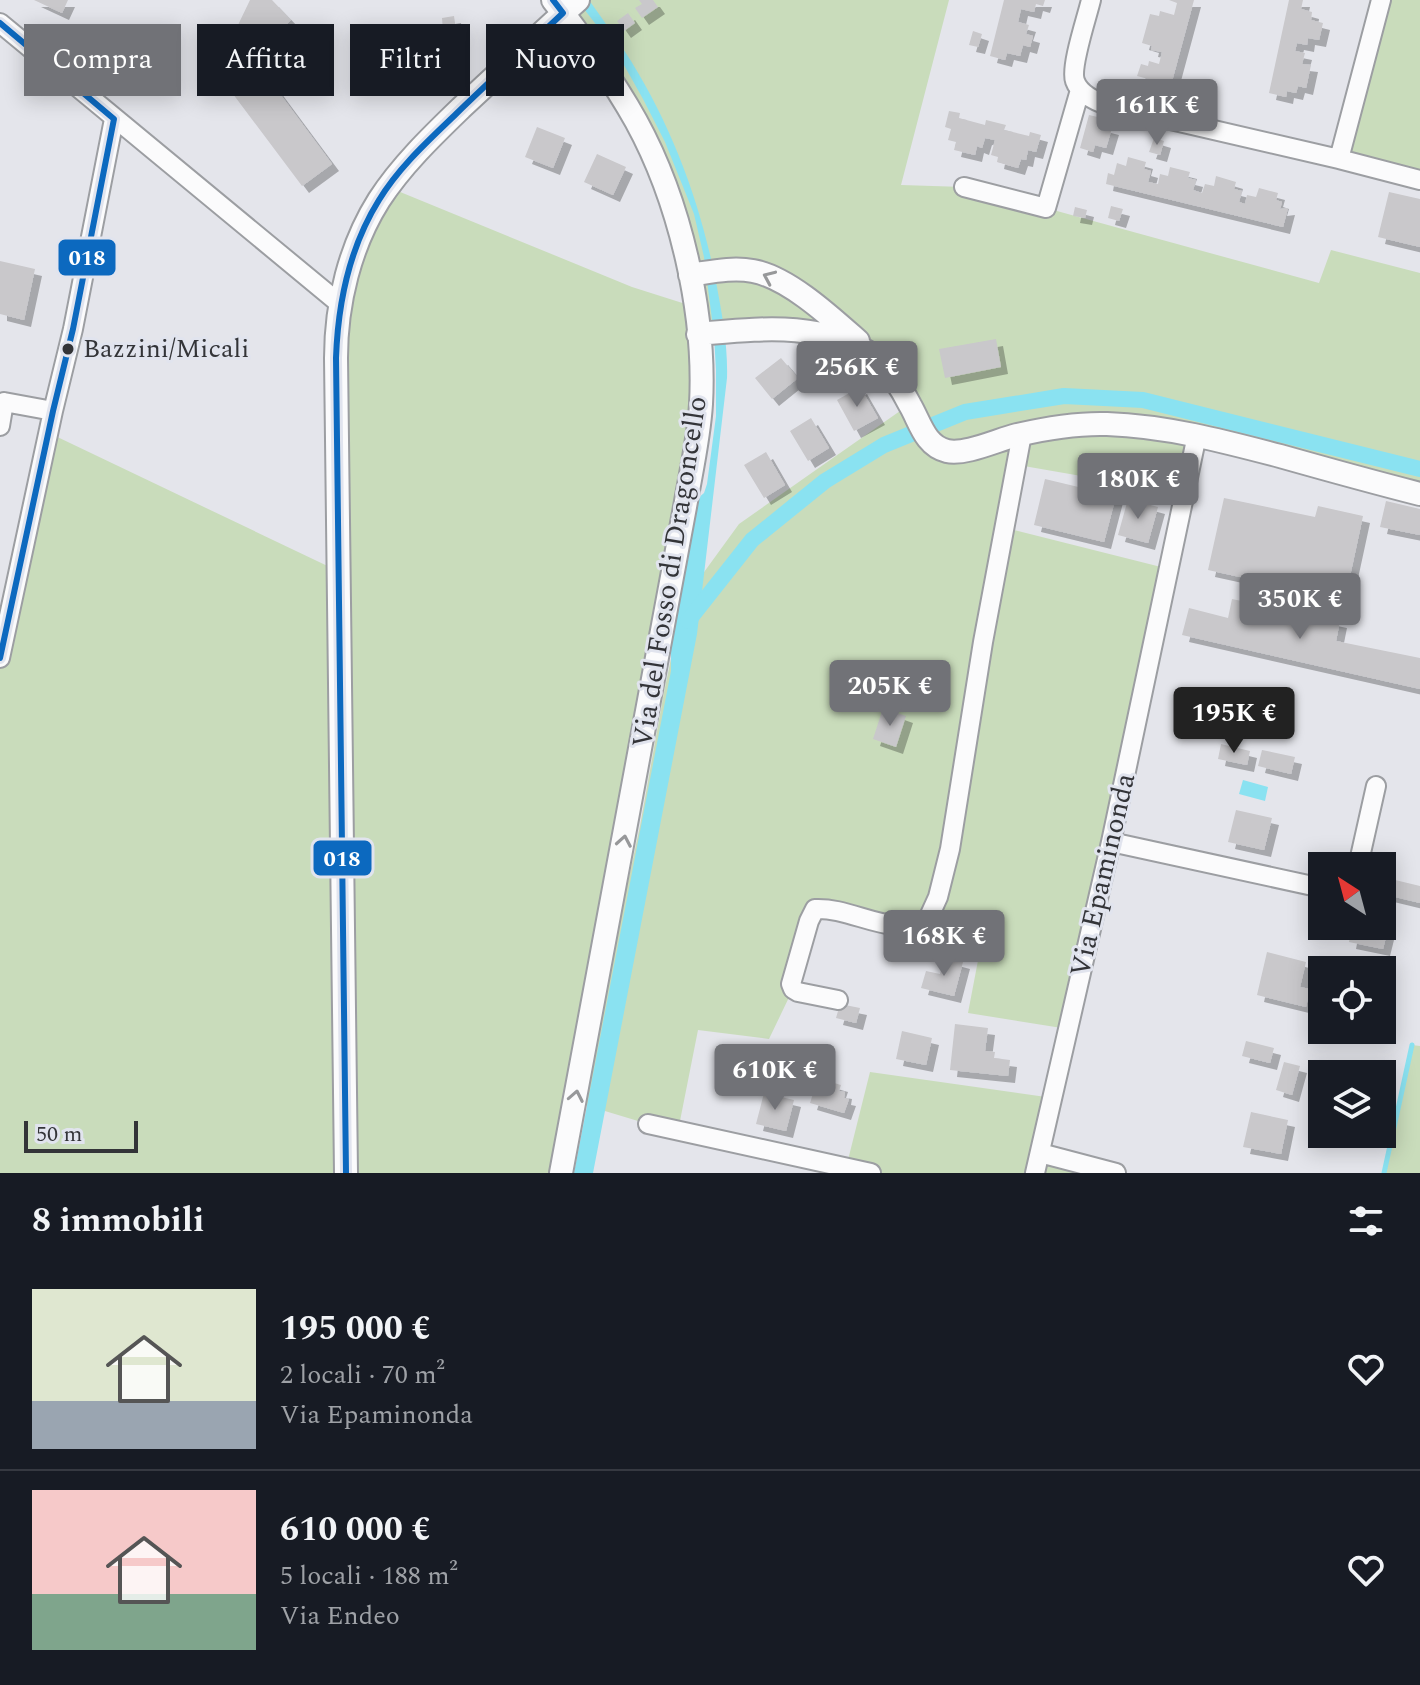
<!DOCTYPE html>
<html lang="it">
<meta charset="utf-8">
<style>
body{margin:0;font-family:Spectral,serif;background:#20242c;color:#f1f3f6;height:100vh;display:flex;flex-direction:column;font-size:30px;white-space:nowrap}
*{box-sizing:border-box;margin:0}
p{font-size:26px;color:#9ea1a6}
.icon{flex:none;width:44px;height:44px;fill:none;stroke:currentColor;stroke-width:2;stroke-linecap:round;stroke-linejoin:round}
.map{position:relative;height:1173px;overflow:hidden}
.panel{display:flex;flex-direction:column;background:#171b24;flex:1}
.panel>*{flex:none}
.hud{position:absolute;left:24px;top:24px;width:800px;height:72px;display:flex;gap:16px}
.needle{width:52px;rotate:324deg}
.fabs{position:absolute;left:1308px;top:852px;display:grid;gap:16px}
.fabs a{display:grid;place-items:center;width:88px;height:88px;border-radius:0px;background:#171b24;box-shadow:0 4px 20px #0003;font-size:40px}
.scale{position:absolute;left:24px;bottom:20px;width:114px;box-sizing:border-box;padding-left:8px;border:4px solid #333438;border-top:0;font-size:22px;line-height:28px;white-space:nowrap;color:#333438;-webkit-text-stroke:6px #e1e4ee;paint-order:stroke}
.price{position:absolute;translate:-50% -68px;padding:0 18px;border-radius:8px;background:#717277;color:#fff;font-size:26px;line-height:52px;filter:drop-shadow(0 2px 4px #0008)}
.price::after{content:'';position:absolute;left:50%;top:48px;width:24px;height:18px;margin-left:-12px;background:inherit;clip-path:polygon(0 0,100% 0,50% 100%)}
.price.on{background:#222;color:#fff}
ul{padding:0;list-style:none}
li{display:flex;align-items:center;gap:24px;height:200px;padding:0 32px}
li+li{border-top:2px solid #363941}
li span{display:grid;place-items:center;flex:none;width:224px;height:160px;border-radius:0px;color:#555}
li>.icon{margin-inline-start:auto}
span .icon{width:96px;height:96px;fill:#fffc;stroke-width:1}
li b{font-size:34px}
h2{display:flex;justify-content:space-between;align-items:center;height:96px;padding:0 32px;font-size:34px}
.tag{padding:0 28px;border-radius:0px;background:#171b24;box-shadow:0 4px 20px #0003;font-size:28px;line-height:72px}
.tag.on{background:#717277;color:#fff}
.map>svg:first-child{display:block}
.green{fill:#c9dcbb}
.water{fill:#8ae2f1}
.lines{fill:none;stroke-linecap:round;stroke-linejoin:round}
.stream{stroke:#8ae2f1;stroke-width:5}
.canal{stroke:#8ae2f1;stroke-width:16}
.building{fill:#c9c8cb;filter:url(#shadow)}
.minor-casing{stroke:#9c9ea2;stroke-width:22}
.tertiary-casing{stroke:#9c9ea2;stroke-width:26}
.minor{stroke:#fbfbfc;stroke-width:18}
.tertiary{stroke:#fbfbfc;stroke-width:22}
.bus-1-casing{stroke:#e1e4ee;stroke-width:12}
.bus-1{stroke:#0c69bf;stroke-width:6}
.oneway{stroke:#97989a}
.bus-dot{fill:#333438;stroke:#e1e4ee;stroke-width:3}
.labels{text-anchor:middle;dominant-baseline:central;stroke-width:6;stroke-linejoin:round;paint-order:stroke}
.bus-label{font-size:26px;fill:#333438;stroke:#e1e4ee;text-anchor:start}
.street-label{font-size:28px;fill:#333438;stroke:#e1e4ee}
.line-badge{stroke:#e1e4ee;stroke-width:3}
.badge-label{font-size:22px;text-anchor:middle;font-weight:bold;fill:#fff}
</style>
<div class="map">
<svg width="1420" height="1173" viewBox="0 0 1420 1173">
<defs>
<filter id="shadow"><feDropShadow dx="7" dy="7" stdDeviation="0" flood-color="#0004"/></filter>
</defs>
<rect width="100%" height="100%" fill="#e4e5eb"/>
<!-- green -->
<path class="green" d="M578,0H949L901,185L964,187L1046,208L1319,283L1331,250L1420,273V491L1197,435L1185,494L1018,465L1006,528L1169,569L1068,1029L968,1013L980,950L899,926L812,913L793,989L769,1039L698,1030L678,1131L648,1124L585,1105L622,910L640,826L664,692L683,601L739,524L910,404L853,346L705,334L668,194L563,13Z
M1381,0H1420V180L1339,159Z
M388,187L632,287L695,307L701,375L561,1173H0V658L49,433L338,571L337,326Z
M1412,1045L1420,1046V1173H1384Z
M870,1072L1053,1098L1040,1153L1116,1173H871L846,1168Z"/>
<!-- water -->
<path class="water" d="M577,0H589C603,20 618,40 631,61C673,129 700,202 716,282C722,314 728,345 727,378L697,634L593,1173H574L671,671V634L697,499L704,493L707,484L716,416V370L714,335L704,257L694,214L665,142L643,99L615,49Z
M1243,780L1268,787L1265,801L1239,794Z"/>
<g class="lines">
<!-- stream -->
<path class="stream" d="M1384,1173L1412,1045"/>
<!-- canal -->
<path class="canal" d="M688,621L752,540L825,481L884,445L965,412L1064,396L1143,400L1420,469"/>
</g>
<!-- building -->
<path class="building" d="M34,0H68L62,13Z
M250,0H272L291,20L262,49L238,25Z
M639,0H653L658,7L642,18L635,8L642,4Z
M1004,0H1045L1043,6L1036,4L1034,12L1021,9L1018,22L1029,25L1026,34L1033,36L1030,47L1023,45L1020,56L1007,53L1005,60L990,56Z
M1169,0H1194L1171,85L1137,76L1141,64L1148,66L1149,61L1159,64L1162,52L1151,50L1152,46L1142,43L1150,14L1159,16L1160,11L1174,15L1177,3Z
M1289,0H1303L1301,9L1312,12L1311,20L1323,23L1319,40L1308,38L1307,45L1297,43L1295,51L1305,53L1302,64L1311,65L1306,88L1298,86L1296,93L1287,91L1286,97L1269,93Z
M628,13L635,23L624,31L617,21Z
M454,16L456,30L443,31L442,18Z
M973,31L982,34L978,47L969,45Z
M263,71L332,164L302,186L233,94Z
M949,111L960,113L959,118L985,125L986,120L1006,125L1004,130L1029,136L1030,132L1041,135L1036,152L1028,150L1026,160L1021,159L1018,168L997,162L998,157L991,155L995,140L985,138L982,148L977,146L975,155L954,150L956,142L948,140L951,129L945,127Z
M1089,115L1102,118L1100,125L1112,128L1106,148L1095,145L1093,152L1080,148Z
M537,127L565,138L553,168L525,157Z
M1154,138L1164,141L1160,155L1149,152Z
M597,154L626,167L613,195L584,182Z
M1128,157L1146,162L1144,169L1151,171L1148,182L1158,184L1160,174L1168,176L1170,167L1190,172L1188,178L1196,180L1193,190L1202,193L1205,184L1214,186L1216,176L1236,182L1234,189L1242,191L1239,202L1245,204L1247,195L1256,197L1259,188L1278,193L1276,200L1282,202L1280,209L1288,208L1283,227L1106,184L1108,173L1114,175L1117,163L1126,166Z
M1389,192L1420,199V247L1378,237Z
M1111,206L1123,209L1119,221L1108,218Z
M1075,207L1087,210L1085,218L1073,216Z
M0,261L35,269L24,320L0,314Z
M996,339L1001,367L945,378L939,349Z
M781,358L798,378L772,399L755,378Z
M860,387L878,418L854,431L837,400Z
M811,418L829,448L808,461L790,431Z
M766,452L785,485L764,498L744,465Z
M1045,479L1116,496L1104,542L1034,525Z
M1224,498L1315,517L1318,506L1363,516L1344,604L1308,596L1309,592L1208,570Z
M1128,499L1158,507L1148,543L1118,535Z
M1386,501L1420,509V535L1380,527Z
M1232,599L1340,621L1336,641L1420,658V689L1182,635L1189,608L1228,618Z
M883,708L906,716L896,747L873,739Z
M1221,744L1250,751L1247,765L1218,759Z
M1262,750L1295,757L1291,774L1258,766Z
M1236,810L1272,818L1264,850L1228,842Z
M1391,879L1420,886V903L1387,895Z
M1352,926L1387,933L1383,949L1349,942Z
M1267,952L1306,962L1300,987L1310,989L1306,1007L1257,995Z
M944,957L963,962L954,996L921,988L926,971L940,974Z
M840,1004L860,1008L856,1023L836,1018Z
M955,1024L988,1028L985,1051L995,1052L994,1058L1010,1060L1008,1076L950,1070Z
M902,1031L932,1038L926,1065L896,1059Z
M1246,1041L1274,1048L1270,1063L1242,1056Z
M726,1049L746,1054L740,1079L720,1074Z
M1284,1062L1300,1066L1292,1095L1276,1090Z
M819,1075L828,1078L827,1081L841,1085L839,1091L845,1092L844,1098L849,1099L844,1113L810,1103Z
M764,1093L794,1100L786,1131L756,1124Z
M1251,1112L1288,1120L1281,1154L1243,1147Z"/>
<g class="lines">
<!-- minor casing -->
<g class="minor-casing">
<path id="minor" d="M1091,0C1087,17 1070,67 1075,81C1080,95 1097,102 1110,106L1339,159L1420,180
M0,23L340,304
M1339,159L1381,0
M964,187L1046,208L1080,90
M0,426L4,402L53,411
M0,658L53,411L73,329L114,119
M1111,842L1322,888
M1358,866L1376,786
M838,1000L798,992L793,989L791,984L809,921L815,909C853,907 892,939 928,919L938,897L950,849L983,642L1022,434
M648,1124L871,1173
M1040,1153L1116,1173
M1035,1173L1111,842L1197,435"/>
</g>
<!-- tertiary casing -->
<g class="tertiary-casing">
<path id="tertiary" d="M553,0C583,39 612,78 636,121C680,201 706,313 701,404C699,438 691,472 685,507L561,1173
M690,275C711,272 732,267 753,271C788,277 832,318 858,341
M698,334C758,329 822,320 875,357C888,366 903,391 910,405C920,422 925,446 947,451C966,455 997,440 1017,435C1047,428 1076,423 1107,424C1166,426 1223,441 1280,456C1326,469 1373,482 1420,494
M346,1173L336,358C336,303 350,246 379,200C401,166 432,136 461,108C500,72 539,35 578,0"/>
</g>
<!-- minor -->
<use href="#minor" class="minor"/>
<!-- tertiary -->
<use href="#tertiary" class="tertiary"/>
<!-- bus-1 casing -->
<g class="bus-1-casing">
<path id="bus-1" d="M0,23L114,119L73,329L53,411L0,658
M346,1173L336,358C338,302 349,248 379,200C399,167 428,141 456,114C491,80 527,47 563,13L553,0"/>
</g>
<!-- bus-1 -->
<use href="#bus-1" class="bus-1"/>
</g>
<!-- one-way arrows -->
<defs><path id="oneway-chevron" d="M-2-3.5L2.5 0L-2 3.5" fill="none" stroke-width="1.6" stroke-linecap="round" stroke-linejoin="round" transform="scale(2)"/></defs>
<g class="oneway">
<use href="#oneway-chevron" transform="translate(769 277) rotate(-156)"/>
<use href="#oneway-chevron" transform="translate(624 841) rotate(-80)"/>
<use href="#oneway-chevron" transform="translate(576 1096) rotate(-79)"/>
</g>
<!-- markers -->
<circle class="bus-dot" cx="68" cy="349" r="7"/>
<g class="labels">
<!-- bus labels -->
<g class="bus-label">
<text x="83" y="349">Bazzini/Micali</text>
</g>
<!-- street labels -->
<g class="street-label">
<text transform="translate(670 572) rotate(-81)">Via del Fosso di Dragoncello</text>
<text transform="translate(1103 875) rotate(-77)">Via Epaminonda</text>
</g>
</g>
<g class="line-badge">
<rect x="57" y="238" width="60" height="39" rx="8" fill="#0c69bf"/>
<rect x="312" y="839" width="61" height="38" rx="8" fill="#0c69bf"/>
</g>
<g class="badge-label">
<text x="87" y="265">018</text>
<text x="342" y="866">018</text>
</g>
</svg>
<div class="fabs">
<a><svg class="needle" viewBox="-14 -14 28 28"><path d="M0-13l5 13h-10z" fill="#e53935"/><path d="M0 13l5-13h-10z" fill="#9ea1a6"/></svg></a>
<a><svg class="icon" aria-label="locate" viewBox="0 0 24 24"><circle cx="12" cy="12" r="6"/><path d="M12 2v4M12 18v4M2 12h4M18 12h4"/></svg></a>
<a><svg class="icon" aria-label="layers" viewBox="0 0 24 24"><path d="M12 4l9 5-9 5-9-5zM3 14l9 5 9-5"/></svg></a>
</div>
<div class="scale">50 m</div>
<b class="price" style="left:1157px;top:147px">161K €</b>
<b class="price" style="left:857px;top:409px">256K €</b>
<b class="price" style="left:1138px;top:521px">180K €</b>
<b class="price" style="left:1300px;top:641px">350K €</b>
<b class="price" style="left:890px;top:728px">205K €</b>
<b class="price on" style="left:1234px;top:755px">195K €</b>
<b class="price" style="left:944px;top:978px">168K €</b>
<b class="price" style="left:775px;top:1112px">610K €</b>
<div class="hud">
<a class="tag on">Compra</a>
<a class="tag">Affitta</a>
<a class="tag">Filtri</a>
<a class="tag">Nuovo</a>
</div>
</div>
<section class="panel">
<h2>8 immobili<svg class="icon" aria-label="filters" viewBox="0 0 24 24"><path d="M4 7h16M4 17h16"/><circle cx="9" cy="7" r="2"/><circle cx="15" cy="17" r="2"/></svg></h2>
<ul>
<li><span style="background:linear-gradient(#dfe7d0 70%,#9aa5b1 0)"><svg class="icon" aria-label="home" viewBox="0 0 24 24"><path d="M3 11l9-7 9 7M6 9v11h12V9"/></svg></span><div><b>195 000 €</b><p>2 locali · 70 m²</p><p>Via Epaminonda</p></div><svg class="icon" aria-label="heart" viewBox="0 0 24 24"><path d="M12 20l-8-8c-3-5 5-10 8-4 3-6 11-1 8 4z"/></svg></li>
<li><span style="background:linear-gradient(#f6c9c9 65%,#7fa58c 0)"><svg class="icon" aria-label="home" viewBox="0 0 24 24"><path d="M3 11l9-7 9 7M6 9v11h12V9"/></svg></span><div><b>610 000 €</b><p>5 locali · 188 m²</p><p>Via Endeo</p></div><svg class="icon" aria-label="heart" viewBox="0 0 24 24"><path d="M12 20l-8-8c-3-5 5-10 8-4 3-6 11-1 8 4z"/></svg></li>
</ul>
</section>
